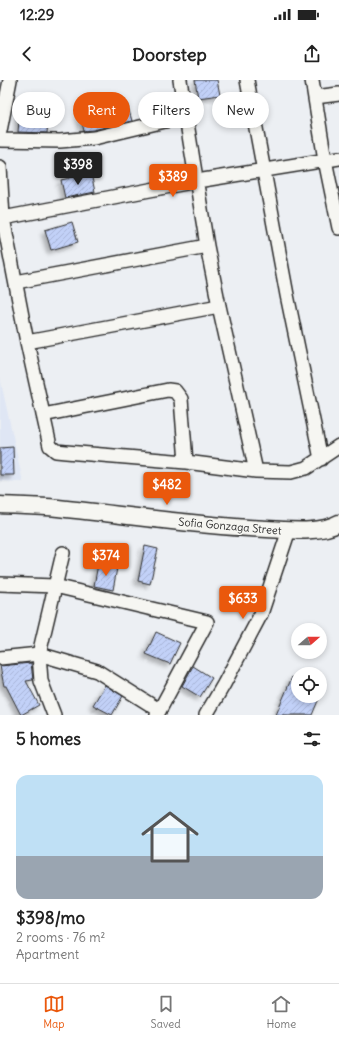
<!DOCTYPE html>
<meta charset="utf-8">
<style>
body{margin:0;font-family:Delius,sans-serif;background:#f2f2f2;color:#222;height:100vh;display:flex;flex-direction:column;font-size:15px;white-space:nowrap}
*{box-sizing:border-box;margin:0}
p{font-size:13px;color:#767676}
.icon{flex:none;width:22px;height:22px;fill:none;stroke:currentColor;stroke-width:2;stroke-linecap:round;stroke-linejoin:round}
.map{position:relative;height:635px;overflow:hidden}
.drawer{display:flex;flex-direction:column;background:#fff;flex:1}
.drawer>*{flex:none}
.top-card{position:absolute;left:12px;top:12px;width:315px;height:36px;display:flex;gap:8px}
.needle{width:26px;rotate:70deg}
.tools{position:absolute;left:291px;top:543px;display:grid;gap:8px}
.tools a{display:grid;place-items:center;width:36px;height:36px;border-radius:50%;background:#fff;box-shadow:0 2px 6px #0003;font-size:20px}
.price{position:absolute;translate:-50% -34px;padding:0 9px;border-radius:4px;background:#ea580c;color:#fff;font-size:13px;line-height:26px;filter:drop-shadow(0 1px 2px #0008)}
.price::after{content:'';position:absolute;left:50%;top:24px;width:12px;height:9px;margin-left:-6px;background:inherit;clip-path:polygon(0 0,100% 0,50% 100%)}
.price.on{background:#222;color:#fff}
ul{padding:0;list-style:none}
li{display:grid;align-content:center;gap:8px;height:212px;padding:0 16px}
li+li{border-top:1px solid #e0e0e0}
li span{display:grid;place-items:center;height:124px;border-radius:12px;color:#555}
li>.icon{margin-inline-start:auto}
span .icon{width:72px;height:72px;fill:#fffc;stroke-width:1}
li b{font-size:17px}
h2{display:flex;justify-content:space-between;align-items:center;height:48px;padding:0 16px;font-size:17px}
.pill{padding:0 14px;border-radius:18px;background:#fff;box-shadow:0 2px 6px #0003;font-size:14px;line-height:36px}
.pill.on{background:#ea580c;color:#fff}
.status{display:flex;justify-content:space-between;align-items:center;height:28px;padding:0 20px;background:#fff;direction:ltr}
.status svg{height:11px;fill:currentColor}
header{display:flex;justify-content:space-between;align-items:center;height:52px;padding:0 16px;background:#fff;font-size:18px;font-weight:800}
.tab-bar{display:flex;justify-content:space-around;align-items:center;height:56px;border-top:1px solid #e0e0e0;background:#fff;font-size:11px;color:#767676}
.tab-bar a{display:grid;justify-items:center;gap:2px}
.tab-bar .on{color:#ea580c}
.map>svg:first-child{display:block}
.built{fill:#dfe6f4}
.building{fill:url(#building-hatch);stroke:#2b2b2b;filter:url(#shadow)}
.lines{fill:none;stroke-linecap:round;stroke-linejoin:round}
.minor-casing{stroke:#2b2b2b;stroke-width:16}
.tertiary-casing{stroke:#2b2b2b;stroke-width:19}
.minor{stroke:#f6f6f2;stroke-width:13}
.tertiary{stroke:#f6f6f2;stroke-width:16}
.labels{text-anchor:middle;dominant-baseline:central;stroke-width:3;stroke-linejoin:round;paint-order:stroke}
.street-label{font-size:11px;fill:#2b2b2b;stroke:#f6f6f2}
</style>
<div class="status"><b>12:29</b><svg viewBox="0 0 49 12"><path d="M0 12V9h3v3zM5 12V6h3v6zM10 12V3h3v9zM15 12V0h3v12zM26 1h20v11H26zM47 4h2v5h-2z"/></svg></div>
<header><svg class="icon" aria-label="back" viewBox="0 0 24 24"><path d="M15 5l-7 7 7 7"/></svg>Doorstep<svg class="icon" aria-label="share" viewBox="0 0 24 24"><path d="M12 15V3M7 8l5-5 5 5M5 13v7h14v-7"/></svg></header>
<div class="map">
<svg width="339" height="635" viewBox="0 0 339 635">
<defs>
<pattern id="building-hatch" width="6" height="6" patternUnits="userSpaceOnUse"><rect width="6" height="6" fill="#c2d1f8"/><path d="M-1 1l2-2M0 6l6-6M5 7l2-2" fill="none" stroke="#a7b4d5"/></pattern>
<filter id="shadow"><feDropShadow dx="-3.5" dy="3.5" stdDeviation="2" flood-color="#0004"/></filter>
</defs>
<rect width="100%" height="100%" fill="#eceff3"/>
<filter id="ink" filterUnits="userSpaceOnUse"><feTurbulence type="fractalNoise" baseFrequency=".025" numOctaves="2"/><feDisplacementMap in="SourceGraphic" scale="8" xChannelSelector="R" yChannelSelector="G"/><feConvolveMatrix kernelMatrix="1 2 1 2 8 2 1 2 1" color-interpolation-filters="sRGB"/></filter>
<g filter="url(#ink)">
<!-- built -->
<path class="built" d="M0,298L23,402L0,401Z"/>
<!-- building -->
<path class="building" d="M195,0H217L220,15L198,18Z
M127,23L132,41L93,50L84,51L80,34L103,29L104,30Z
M20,29L49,31L47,53L18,52Z
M91,93L95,112L65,118L61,100Z
M72,142L78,162L51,170L45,150Z
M13,367L14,395H0V368Z
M145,466L158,469L150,504L138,501Z
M98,484L117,488L113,510L94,506Z
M156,552L180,563L170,584L146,574Z
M31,583L33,600L26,601L39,625L21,635L6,606H4L0,586Z
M193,586L212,598L200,617L182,606Z
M292,597L298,600V616H320L312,635H276Z
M105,605L123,616L112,635L93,625Z"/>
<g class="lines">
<!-- minor casing -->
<g class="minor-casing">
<path id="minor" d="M180,0L207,166L219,226L256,391
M247,0L287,215L321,379
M312,0L325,80L339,148
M315,17L339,14
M0,51L10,0
M0,60L60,61L94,58L186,36
M0,87L3,138L27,262L50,366L56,371L66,372L186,382L256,391L291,392L306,388L339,366
M3,138L197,101L339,78
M16,202L207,166
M27,262L219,226
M43,335L168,310L175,311L181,319L186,382
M0,504L55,506L207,542L157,635
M0,578L39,574L97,591L159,630
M54,635L41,601L39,574L63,473
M206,635L224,604L261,534L289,450"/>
</g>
<!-- tertiary casing -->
<g class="tertiary-casing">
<path id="tertiary" d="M0,425C19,426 39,426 58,428C128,435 197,446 267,449C288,450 320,454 339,443"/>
</g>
<!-- minor -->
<use href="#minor" class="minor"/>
<!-- tertiary -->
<use href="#tertiary" class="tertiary"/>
</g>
</g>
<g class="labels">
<!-- street labels -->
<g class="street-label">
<text transform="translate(230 446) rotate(5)">Sofia Gonzaga Street</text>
</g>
</g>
</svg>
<div class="tools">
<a><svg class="needle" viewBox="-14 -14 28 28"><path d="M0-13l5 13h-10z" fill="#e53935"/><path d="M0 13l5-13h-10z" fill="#767676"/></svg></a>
<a><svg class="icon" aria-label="locate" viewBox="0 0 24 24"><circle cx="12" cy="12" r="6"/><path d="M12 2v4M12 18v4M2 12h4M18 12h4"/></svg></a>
</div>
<b class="price on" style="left:78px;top:106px">$398</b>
<b class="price" style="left:173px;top:118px">$389</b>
<b class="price" style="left:167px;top:426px">$482</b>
<b class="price" style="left:106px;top:497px">$374</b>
<b class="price" style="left:243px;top:540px">$633</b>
<div class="top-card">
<a class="pill">Buy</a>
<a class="pill on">Rent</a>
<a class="pill">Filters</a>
<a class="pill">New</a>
</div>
</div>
<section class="drawer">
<h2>5 homes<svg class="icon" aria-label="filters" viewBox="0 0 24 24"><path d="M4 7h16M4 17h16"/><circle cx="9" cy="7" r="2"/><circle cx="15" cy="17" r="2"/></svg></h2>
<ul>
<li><span style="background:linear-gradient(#bfe0f5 65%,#9aa5b1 0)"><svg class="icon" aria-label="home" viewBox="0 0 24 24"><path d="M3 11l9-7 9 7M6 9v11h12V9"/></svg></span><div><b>$398/mo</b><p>2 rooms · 76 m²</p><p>Apartment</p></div></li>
</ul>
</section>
<nav class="tab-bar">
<a class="on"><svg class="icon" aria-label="map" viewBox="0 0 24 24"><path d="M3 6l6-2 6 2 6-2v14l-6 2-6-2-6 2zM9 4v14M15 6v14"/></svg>Map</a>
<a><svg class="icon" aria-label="saved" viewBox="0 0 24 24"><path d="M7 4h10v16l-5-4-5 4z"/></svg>Saved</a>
<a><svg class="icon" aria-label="home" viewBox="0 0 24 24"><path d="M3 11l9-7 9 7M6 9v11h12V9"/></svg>Home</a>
</nav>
